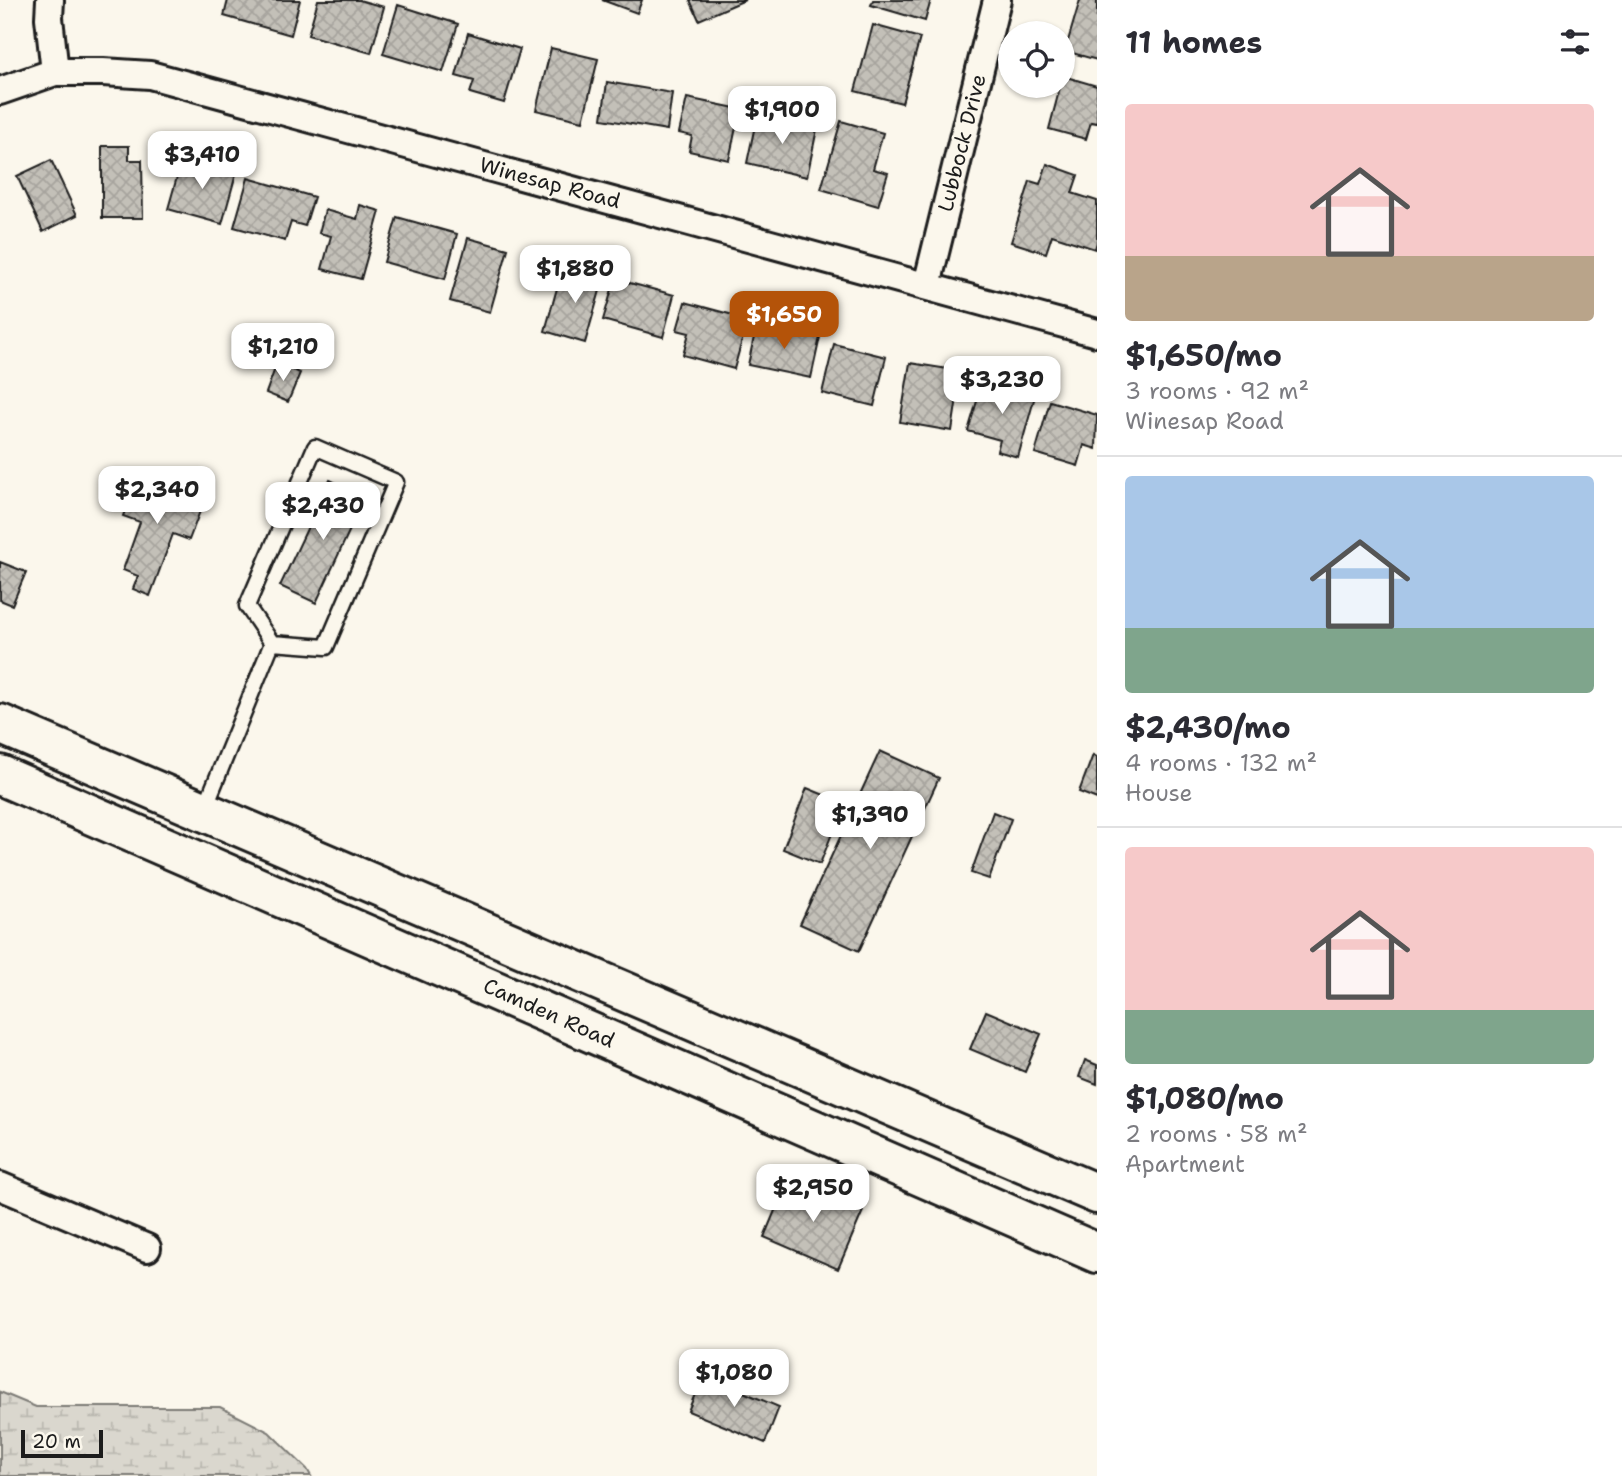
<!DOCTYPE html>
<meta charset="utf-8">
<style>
body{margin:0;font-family:"Shantell Sans",sans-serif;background:#f2f2f3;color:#2b2b33;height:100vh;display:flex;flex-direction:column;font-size:26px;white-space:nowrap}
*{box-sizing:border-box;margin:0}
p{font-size:23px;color:#7c7c81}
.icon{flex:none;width:38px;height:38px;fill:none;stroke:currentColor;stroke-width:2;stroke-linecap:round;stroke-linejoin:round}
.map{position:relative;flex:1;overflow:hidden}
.sheet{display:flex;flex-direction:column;background:#fff;width:525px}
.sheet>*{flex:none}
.controls{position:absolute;left:998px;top:21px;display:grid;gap:14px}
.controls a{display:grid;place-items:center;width:77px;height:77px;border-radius:50%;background:#fff;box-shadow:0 2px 5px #0004;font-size:35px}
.scale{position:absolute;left:21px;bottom:18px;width:82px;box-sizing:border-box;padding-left:7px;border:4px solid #1c1c1c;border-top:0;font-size:19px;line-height:24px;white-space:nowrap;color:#1c1c1c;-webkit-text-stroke:5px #fbf7ec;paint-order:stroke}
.price{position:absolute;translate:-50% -60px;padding:0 16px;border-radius:14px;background:#fff;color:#222;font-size:23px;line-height:46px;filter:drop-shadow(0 2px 4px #0008)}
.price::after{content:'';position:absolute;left:50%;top:42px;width:21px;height:16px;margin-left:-10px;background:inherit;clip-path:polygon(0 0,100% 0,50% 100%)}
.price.on{background:#b45309;color:#fff}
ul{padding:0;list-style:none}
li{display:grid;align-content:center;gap:14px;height:371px;padding:0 28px}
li+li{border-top:2px solid #e1e1e2}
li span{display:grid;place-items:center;height:217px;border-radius:7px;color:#555}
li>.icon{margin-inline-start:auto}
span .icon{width:126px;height:126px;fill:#fffc;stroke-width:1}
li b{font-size:30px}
h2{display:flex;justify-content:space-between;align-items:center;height:84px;padding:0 28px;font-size:30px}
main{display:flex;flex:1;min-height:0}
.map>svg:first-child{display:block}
.wetland{fill:url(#wetland-marsh);stroke:#7b7a75;stroke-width:2}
.building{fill:url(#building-cross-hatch);stroke:#1c1c1c;stroke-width:2}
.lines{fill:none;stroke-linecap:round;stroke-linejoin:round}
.service-casing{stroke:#1c1c1c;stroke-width:19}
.minor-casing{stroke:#1c1c1c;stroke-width:32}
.secondary-casing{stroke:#1c1c1c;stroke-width:44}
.service{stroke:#fbf7ec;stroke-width:14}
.minor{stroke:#fbf7ec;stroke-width:26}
.secondary{stroke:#fbf7ec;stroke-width:38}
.labels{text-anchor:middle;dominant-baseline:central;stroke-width:5;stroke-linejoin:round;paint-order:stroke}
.street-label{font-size:21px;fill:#1c1c1c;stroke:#fbf7ec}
</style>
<main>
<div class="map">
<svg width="1097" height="1476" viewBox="0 0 1097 1476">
<defs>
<pattern id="wetland-marsh" width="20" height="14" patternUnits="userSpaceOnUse" patternTransform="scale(1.75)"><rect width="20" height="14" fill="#dad7ce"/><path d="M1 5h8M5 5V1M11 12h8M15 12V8" fill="none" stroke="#bab8b0"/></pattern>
<pattern id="building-cross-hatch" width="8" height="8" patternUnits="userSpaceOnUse" patternTransform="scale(1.75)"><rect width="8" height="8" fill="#c3c0b8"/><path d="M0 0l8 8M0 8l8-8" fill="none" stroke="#a7a49e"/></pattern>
</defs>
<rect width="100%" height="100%" fill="#fbf7ec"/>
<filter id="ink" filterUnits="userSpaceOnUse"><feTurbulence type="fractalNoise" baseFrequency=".0143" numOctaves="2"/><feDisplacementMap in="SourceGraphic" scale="14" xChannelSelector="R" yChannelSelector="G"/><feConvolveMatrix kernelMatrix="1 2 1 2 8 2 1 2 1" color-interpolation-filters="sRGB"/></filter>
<g filter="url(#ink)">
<!-- wetland -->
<path class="wetland" d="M0,1392L36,1407H220L269,1432L307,1469L311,1476H0Z"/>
<!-- building -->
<path class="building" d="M228,0H300L291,35L224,16Z
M318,0H359L384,7L371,53L308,35Z
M602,0H642L637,13Z
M690,0H745L699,20Z
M873,0H931L925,21L871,5Z
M1080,0H1097V60L1065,51Z
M398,5L458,24L443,72L383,54Z
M873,25L920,38L902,103L855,91Z
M468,33L520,49L504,103L470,93L474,81L456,76Z
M551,48L598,59L583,121L536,110Z
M1063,76L1097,86V123L1091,122L1086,139L1049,129Z
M607,82L672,93L667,130L602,119Z
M687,98L740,109L729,160L689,151L692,136L679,133Z
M757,116L817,129L807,177L747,163Z
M841,121L883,133L873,169L888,173L878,206L821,189Z
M102,146H129V160H142L143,218H102Z
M182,159L236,174L222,224L168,209Z
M51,160L77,215L43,232L17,176Z
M1047,164L1078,175L1072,193L1097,201V242L1095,249L1052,235L1046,253L1011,242L1030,181L1040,184Z
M248,178L314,197L305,226L291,222L285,241L234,227Z
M360,205L380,211L361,279L322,269L331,236L319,233L325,210L357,219Z
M397,217L457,234L445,279L384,262Z
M468,238L508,249L490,312L450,301Z
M586,267L605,273L585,343L545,331L561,274L582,280Z
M615,279L674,295L663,337L603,320Z
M685,302L748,319L734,369L683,355L689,333L677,330Z
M757,323L820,337L811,378L748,365Z
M834,344L886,357L874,406L822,393Z
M277,363L300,373L288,402L266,393Z
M910,363L961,371L952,431L900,422Z
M983,381L1035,396L1018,457L997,451L1000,440L968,431Z
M1050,401L1097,415L1096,449L1084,445L1078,466L1035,453Z
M139,473L205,498L189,540L173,534L150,596L133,589L138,576L123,570L140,522L123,516Z
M330,480L365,497L316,603L280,586Z
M0,562L26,572L12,605L0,600Z
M880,751L939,778L859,951L800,924Z
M1093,755L1097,757V799L1079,792Z
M807,788L844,803L820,864L783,849Z
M993,812L1011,819L989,879L971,873Z
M986,1011L1041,1034L1025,1072L970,1049Z
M1085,1060L1097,1065V1084L1079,1077Z
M788,1179L863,1211L838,1269L764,1237Z
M703,1375L779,1407L765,1443L688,1411Z"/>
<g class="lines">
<!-- service casing -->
<g class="service-casing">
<path id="service" d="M204,810L272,643L326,647L396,482L315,447L247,606L272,643"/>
</g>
<!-- minor casing -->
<g class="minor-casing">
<path id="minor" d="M50,0L49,18L55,72
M0,91L55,72H103L150,75L1097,333
M927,285L997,0
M0,1186L147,1248"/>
</g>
<!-- secondary casing -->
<g class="secondary-casing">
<path id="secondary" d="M0,724L1097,1194
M0,775L1097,1253"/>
</g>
<!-- service -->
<use href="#service" class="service"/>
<!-- minor -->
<use href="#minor" class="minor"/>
<!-- secondary -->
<use href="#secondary" class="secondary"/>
</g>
</g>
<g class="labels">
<!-- street labels -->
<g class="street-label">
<text transform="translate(962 143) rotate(-76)">Lubbock Drive</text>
<text transform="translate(550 183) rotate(15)">Winesap Road</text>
<text transform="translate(549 1013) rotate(24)">Camden Road</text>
</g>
</g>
</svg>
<div class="controls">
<a><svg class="icon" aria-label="locate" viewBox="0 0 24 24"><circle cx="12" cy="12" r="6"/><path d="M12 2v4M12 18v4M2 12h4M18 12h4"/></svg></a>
</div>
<div class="scale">20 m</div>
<b class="price" style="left:782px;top:146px">$1,900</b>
<b class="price" style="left:202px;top:191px">$3,410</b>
<b class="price" style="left:575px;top:305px">$1,880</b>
<b class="price on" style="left:784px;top:351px">$1,650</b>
<b class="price" style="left:283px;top:383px">$1,210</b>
<b class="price" style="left:1002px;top:416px">$3,230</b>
<b class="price" style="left:157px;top:526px">$2,340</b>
<b class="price" style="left:323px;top:542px">$2,430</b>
<b class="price" style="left:870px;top:851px">$1,390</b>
<b class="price" style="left:813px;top:1224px">$2,950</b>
<b class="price" style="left:734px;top:1409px">$1,080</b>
</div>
<section class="sheet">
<h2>11 homes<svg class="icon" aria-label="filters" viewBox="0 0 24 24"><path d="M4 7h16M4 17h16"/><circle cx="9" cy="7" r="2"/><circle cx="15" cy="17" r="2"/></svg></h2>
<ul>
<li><span style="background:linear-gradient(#f6c9c9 70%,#b9a48a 0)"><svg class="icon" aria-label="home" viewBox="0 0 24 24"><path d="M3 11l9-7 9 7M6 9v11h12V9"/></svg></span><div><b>$1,650/mo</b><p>3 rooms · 92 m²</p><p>Winesap Road</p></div></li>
<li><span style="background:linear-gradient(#a9c7e8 70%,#7fa58c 0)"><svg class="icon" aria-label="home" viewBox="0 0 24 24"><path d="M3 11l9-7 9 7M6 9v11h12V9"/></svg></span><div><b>$2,430/mo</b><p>4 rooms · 132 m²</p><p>House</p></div></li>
<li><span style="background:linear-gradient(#f6c9c9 75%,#7fa58c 0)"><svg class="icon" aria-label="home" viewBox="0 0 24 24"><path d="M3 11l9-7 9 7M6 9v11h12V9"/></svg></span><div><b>$1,080/mo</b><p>2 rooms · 58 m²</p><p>Apartment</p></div></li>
</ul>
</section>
</main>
